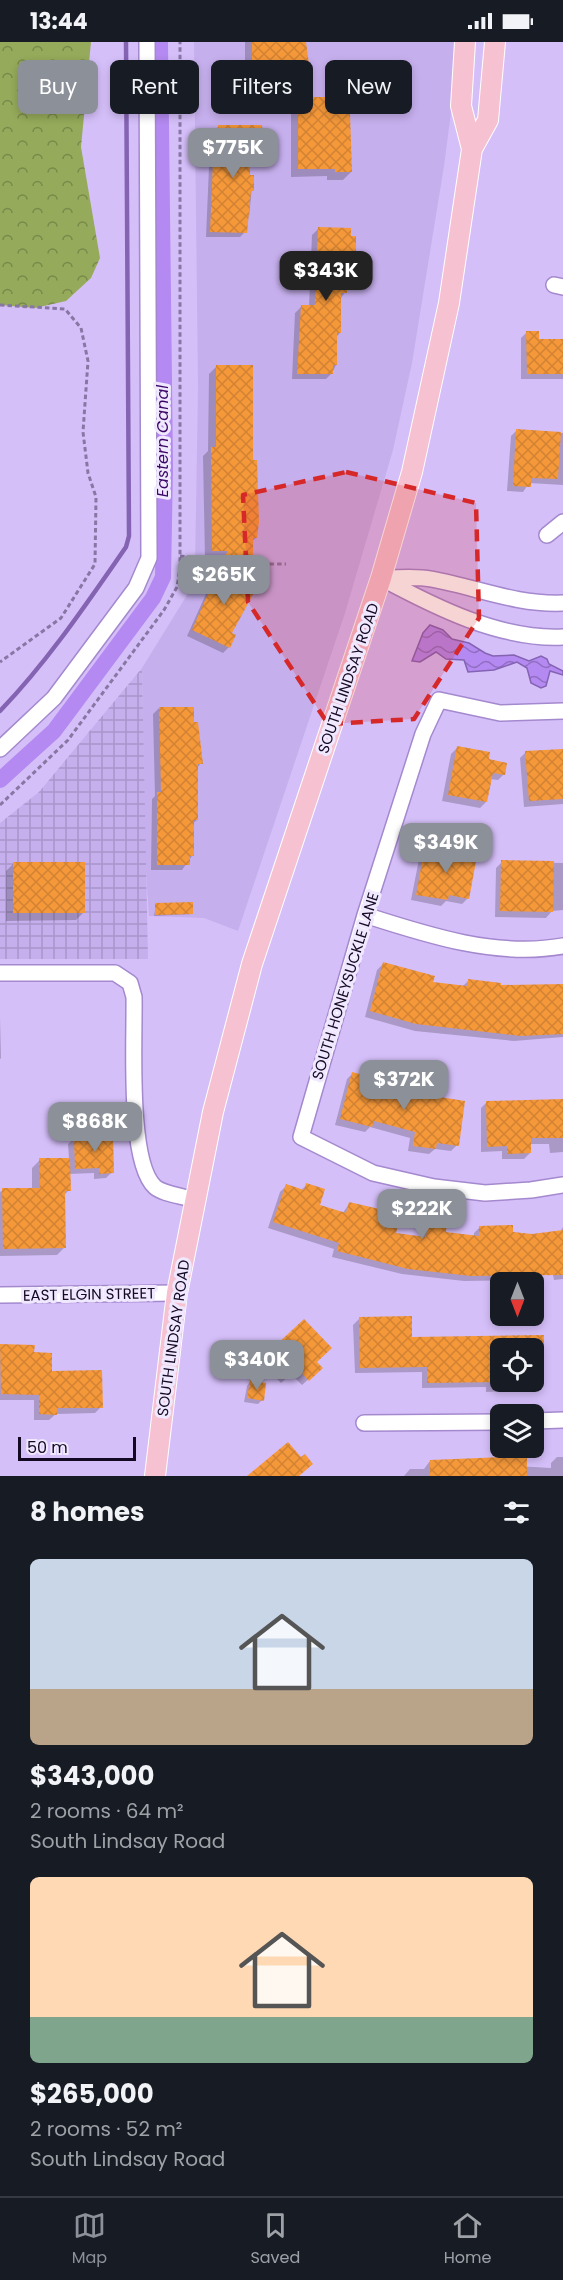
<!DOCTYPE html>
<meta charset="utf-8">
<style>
body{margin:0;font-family:Poppins,sans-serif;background:#242831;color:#f1f3f6;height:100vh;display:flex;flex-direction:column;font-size:22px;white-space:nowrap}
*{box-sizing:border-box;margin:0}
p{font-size:20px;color:#9ea1a6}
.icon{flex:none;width:33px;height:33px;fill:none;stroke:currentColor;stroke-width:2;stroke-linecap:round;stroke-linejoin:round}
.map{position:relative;height:1434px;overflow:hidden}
.panel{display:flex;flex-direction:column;background:#171b24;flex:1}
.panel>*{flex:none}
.banner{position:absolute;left:18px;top:18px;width:528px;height:54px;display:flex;gap:12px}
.needle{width:39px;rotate:180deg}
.fabs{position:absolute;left:490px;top:1230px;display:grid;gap:12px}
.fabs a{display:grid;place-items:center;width:54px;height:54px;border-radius:9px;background:#171b24;box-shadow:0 3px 9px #0003;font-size:30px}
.scale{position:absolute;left:18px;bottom:15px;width:118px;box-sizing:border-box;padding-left:6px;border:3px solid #140922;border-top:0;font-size:16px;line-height:21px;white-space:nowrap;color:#140922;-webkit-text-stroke:4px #efe8fe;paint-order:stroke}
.price{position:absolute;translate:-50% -51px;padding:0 14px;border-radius:12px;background:#8c9099;color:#fff;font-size:20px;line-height:39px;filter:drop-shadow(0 2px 3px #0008)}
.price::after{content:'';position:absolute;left:50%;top:36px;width:18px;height:14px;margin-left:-9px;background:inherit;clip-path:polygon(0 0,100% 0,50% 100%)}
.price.on{background:#222;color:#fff}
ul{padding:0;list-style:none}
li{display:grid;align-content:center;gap:12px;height:318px;padding:0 30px}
li span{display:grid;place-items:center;height:186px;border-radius:9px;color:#555}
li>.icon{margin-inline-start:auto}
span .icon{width:108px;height:108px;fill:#fffc;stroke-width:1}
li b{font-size:26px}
h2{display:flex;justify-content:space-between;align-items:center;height:72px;padding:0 30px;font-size:26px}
.chip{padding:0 21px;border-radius:9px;background:#171b24;box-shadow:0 3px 9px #0003;font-size:21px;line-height:54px}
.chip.on{background:#8c9099;color:#fff}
.status{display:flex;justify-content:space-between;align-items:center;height:42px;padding:0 30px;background:#171b24;direction:ltr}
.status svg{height:16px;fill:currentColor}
.dock{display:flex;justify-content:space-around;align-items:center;height:84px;border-top:2px solid #363941;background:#171b24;font-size:16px;color:#9ea1a6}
.dock a{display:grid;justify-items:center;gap:3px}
.dock .on{color:#8c9099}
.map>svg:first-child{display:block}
.built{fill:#c6afed}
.industrial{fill:url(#industrial-grid)}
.park{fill:url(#park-crowns)}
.water{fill:url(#water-waves);stroke:#8463b3;stroke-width:1.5}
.shadow{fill:#0003;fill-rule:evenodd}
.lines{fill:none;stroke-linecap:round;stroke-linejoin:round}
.stream{stroke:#8463b3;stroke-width:4.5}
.canal{stroke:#b489f1;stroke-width:16}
.building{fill:url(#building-cross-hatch)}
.minor-casing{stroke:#a489ce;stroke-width:18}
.major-casing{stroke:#fff;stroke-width:22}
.path{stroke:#8877a3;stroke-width:3;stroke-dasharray:4.5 3;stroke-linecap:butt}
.minor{stroke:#fff;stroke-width:15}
.major{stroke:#f6c2d1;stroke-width:20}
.marked{fill:#d62828;fill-opacity:0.2;stroke:#d62828;stroke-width:4.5;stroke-dasharray:12 8;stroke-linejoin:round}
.labels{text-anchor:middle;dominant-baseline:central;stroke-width:6;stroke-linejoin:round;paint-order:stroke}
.street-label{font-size:15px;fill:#140922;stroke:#efe8fe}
.water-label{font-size:16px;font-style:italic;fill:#3a0566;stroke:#efe8fe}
</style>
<div class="status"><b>13:44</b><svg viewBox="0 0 49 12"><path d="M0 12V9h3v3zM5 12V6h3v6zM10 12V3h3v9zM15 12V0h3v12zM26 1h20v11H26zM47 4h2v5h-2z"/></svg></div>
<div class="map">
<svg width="563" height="1434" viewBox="0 0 563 1434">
<defs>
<pattern id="industrial-grid" width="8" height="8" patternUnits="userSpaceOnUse" patternTransform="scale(1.5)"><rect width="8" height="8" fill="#c6afed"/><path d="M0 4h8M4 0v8" fill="none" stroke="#a995cb"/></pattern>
<pattern id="park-crowns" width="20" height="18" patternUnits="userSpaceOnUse" patternTransform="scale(1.5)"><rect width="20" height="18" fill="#95aa5a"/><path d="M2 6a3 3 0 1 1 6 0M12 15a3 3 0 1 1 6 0" fill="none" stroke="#78894a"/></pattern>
<pattern id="water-waves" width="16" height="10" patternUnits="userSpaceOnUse" patternTransform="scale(1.5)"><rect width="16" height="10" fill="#b489f1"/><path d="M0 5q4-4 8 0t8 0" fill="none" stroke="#916ec3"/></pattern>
<pattern id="building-cross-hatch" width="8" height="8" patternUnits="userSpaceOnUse" patternTransform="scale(1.5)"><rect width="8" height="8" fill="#f5983a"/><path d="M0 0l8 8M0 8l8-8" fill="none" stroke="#d18233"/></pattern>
</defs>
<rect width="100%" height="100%" fill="#d5bff9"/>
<!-- built -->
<path class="built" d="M194,0H455L452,63L444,124L412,321L393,408L345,571L238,889L204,876L149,874L145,814L142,626L187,553L195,526L198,345Z"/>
<!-- industrial -->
<path class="industrial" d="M142,626L148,917H0V781L39,750Z"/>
<!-- park -->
<path class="park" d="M0,0H91L81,105L100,216L91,236L66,259L35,266L0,263Z"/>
<!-- water -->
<path class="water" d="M430,583L443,588L452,597L469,601L485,611L493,614L514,613L529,619L541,614L547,617L549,622L563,629V633L550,629L546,644L541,646L531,641L527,626L517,620L494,628L468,630L464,618L446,617L436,610L420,620L412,619L423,591Z"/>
<!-- shadow -->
<path class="shadow" d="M245,0H305L307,21L299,29H282V26L245,27Z
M334,52L352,70L349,73L351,130L343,138H327V134L291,135V65L299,57L330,56Z
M218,85L261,95L256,100L249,101V134H253L249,175L245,178V190L240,195H206L209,125L214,120L213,90Z
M318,187L350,196L354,209L351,212V243L340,257V291L336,295V323L332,331L326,337H292L295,271L301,265H309L312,193Z
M527,290L537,298H563V337H521V296Z
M217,324L251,419L256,496L251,500V513L243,521H219L221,516H205L203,414L208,409L209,332Z
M517,388L563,391V443L529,441L523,450L507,449L511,394Z
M222,524L230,591L229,605L223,611L187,594L216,530Z
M159,666L193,682L198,707H201V721L197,726V778L192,782V814L182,828H151L152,757L155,754L153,672Z
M457,706L487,718L504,732L498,738L490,737L486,760L480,766L442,759L451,712Z
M563,708V762L524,765L520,716L526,710Z
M426,806L468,856L462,862L446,859L441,864L411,858L420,812Z
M502,820L563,821V868L552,869L546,876L495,875L496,826Z
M14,821L84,870L76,878L6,879V829Z
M156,863L192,872L154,874Z
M383,922L431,941L462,945L468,939L499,945L563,944V995L514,999L415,989L365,975L377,928Z
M0,975L1,1016L0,1017Z
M353,1031L400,1051L457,1103L451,1109L435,1107L429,1112L408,1109L410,1096L370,1085L365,1090L335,1083L347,1037Z
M563,1058V1110L550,1111L549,1102H530V1111L524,1117H502V1109L481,1110V1066L487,1060Z
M74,1096L112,1130L106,1136L94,1137V1131L69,1132V1148L64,1153L65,1205L57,1213L0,1214V1150L3,1148H32V1126L40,1118L69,1117L68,1102Z
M307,1143L318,1164L342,1172L349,1162L394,1193L422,1196L423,1187L429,1181L444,1192L474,1195V1191L480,1185L532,1193L560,1190L563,1185V1237L554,1238L552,1228L540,1232L534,1238L464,1239L402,1232L332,1215L334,1207L268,1186L280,1150L286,1144L301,1148Z
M359,1277L411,1297L542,1295L544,1342L538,1348L486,1350V1345L422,1346V1330L355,1331L353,1283ZM501,1306H534V1340H501Z
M304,1279L315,1320L321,1326L302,1343L291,1332L281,1341L263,1322L273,1313L270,1311Z
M0,1303L33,1305V1312L50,1330L101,1365L95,1371L56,1372L49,1378H34V1358H0Z
M250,1340L262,1358L258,1362L244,1360L247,1344Z
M557,1415H563V1434H404L410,1427H424L430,1419L551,1426V1421Z"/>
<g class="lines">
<!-- stream -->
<path class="stream" d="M0,669C48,619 87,561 126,505L129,494L126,0"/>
<!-- canal -->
<path class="canal" d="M0,738L54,689L153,556L163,535L165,425L160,0"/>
</g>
<!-- building -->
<path class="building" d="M252,0H306L309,22H289V19H252Z
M333,50H353V71H350L352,130H335V127H298V55H333Z
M218,83H262L263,96H250V133H254V149H251L247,191L210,190L213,118H218Z
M318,185L351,186V194H356V209H352L353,243H347V251H341V291H337V323H333V332H297L301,263H315Z
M526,289H539V297H563V332H527Z
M216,323H253V418H257L259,480L257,496H253V514H225L228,509H212L211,405H216Z
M516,387L561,390L558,437L531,436V445L513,444Z
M221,522L253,538L251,544L256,547L232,591L236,593L230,606L192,588Z
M159,665H194V680H198L203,722H198V778H194V814H190V823H157V750H161Z
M457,704L490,710L489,717L507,721L505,733L493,731L487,760L448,753Z
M563,707V757L529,759L525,709Z
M425,804L477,814L469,857L449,853L448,858L416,853Z
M501,818L554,819L553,870L500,869Z
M13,820H85V871H13Z
M193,860V872L155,873V861Z
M383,920L435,934L433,940L467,944L468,937L501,941V943L563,942V992L521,994L416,982L370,969Z
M352,1030L403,1043L402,1049L465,1059L459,1104L437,1101L436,1107L413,1104L415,1090L374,1079L372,1085L340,1077Z
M563,1057V1096H531V1111L507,1112V1104L487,1105L486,1059Z
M113,1093L114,1131L99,1132V1126L75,1127L74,1095Z
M39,1116H70L71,1149H65L66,1206L3,1207L2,1146H40Z
M306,1141L325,1147L320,1163L346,1171L349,1160L401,1172L396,1191L426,1195L428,1180L447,1182L446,1190L479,1194V1184L513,1183V1190L532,1192L563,1188V1233L471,1234L408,1227L337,1209L339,1201L273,1180L286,1142L304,1148Z
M412,1274V1295L544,1293V1306H501V1340L427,1341V1325L360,1326L359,1275Z
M304,1277L332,1306L317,1320L323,1326L309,1339L298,1327L291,1334H286L270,1318V1313L278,1306L275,1304Z
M0,1302L35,1303L34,1310L52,1311V1329L102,1328L103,1366H57V1373L39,1372V1353L1,1352Z
M250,1338L266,1341L264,1359L247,1356Z
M288,1400L301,1415L305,1412L313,1422L299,1434H247Z
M527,1414V1434H430V1418Z"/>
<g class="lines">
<!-- minor casing -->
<g class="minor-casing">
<path id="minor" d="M554,243L563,245
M547,493L563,480
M381,536C435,565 500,598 563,595
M384,536C399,536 416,534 431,537C476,545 516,563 563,561
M563,669L500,671L439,658L423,692L365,873L301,1095L373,1131L434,1145L485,1151L531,1148L563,1143
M0,707L54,656L136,546L149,516L147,0
M365,873C427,893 497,916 563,904
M0,931H115L130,941L134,955C135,994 127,1120 155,1145C163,1152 183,1154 194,1158
M0,1253L177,1251
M534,1379L563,1378
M364,1381L501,1380"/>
</g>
<!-- major casing -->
<g class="major-casing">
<path id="major" d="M465,0L461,64L472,107
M155,1434L177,1251L213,1070L252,922L381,536L412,430L449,261L472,107L488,78L495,0"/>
</g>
<!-- path -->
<path class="path" d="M0,263L65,267L81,286L88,319L83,390L88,431L96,455L95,522L61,576L0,620
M180,514L261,522H286
M0,763L68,698L164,568L177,545L180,526V0"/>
<!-- minor -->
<use href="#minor" class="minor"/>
<!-- major -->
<use href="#major" class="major"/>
</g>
<!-- marked area -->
<path class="marked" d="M346,430L476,461L479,576L414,677L328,682L248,560L243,453Z"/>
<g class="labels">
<!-- street labels -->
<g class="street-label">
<text transform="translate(348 636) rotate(-71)">SOUTH LINDSAY ROAD</text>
<text transform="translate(345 944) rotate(-73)">SOUTH HONEYSUCKLE LANE</text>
<text transform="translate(89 1252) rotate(-1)">EAST ELGIN STREET</text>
<text transform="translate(173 1296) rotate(-82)">SOUTH LINDSAY ROAD</text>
</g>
<!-- water labels -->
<g class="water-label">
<text transform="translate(162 399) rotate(-90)">Eastern Canal</text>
</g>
</g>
</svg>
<div class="fabs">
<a><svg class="needle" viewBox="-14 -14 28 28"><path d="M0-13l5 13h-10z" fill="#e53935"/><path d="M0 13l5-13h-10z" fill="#9ea1a6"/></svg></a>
<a><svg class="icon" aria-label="locate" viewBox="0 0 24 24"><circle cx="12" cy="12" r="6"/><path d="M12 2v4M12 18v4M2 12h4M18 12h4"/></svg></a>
<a><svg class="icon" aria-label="layers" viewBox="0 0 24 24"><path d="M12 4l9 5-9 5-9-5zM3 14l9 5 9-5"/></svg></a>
</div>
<div class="scale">50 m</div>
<b class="price" style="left:233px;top:137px">$775K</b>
<b class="price on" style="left:326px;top:260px">$343K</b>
<b class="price" style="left:224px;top:564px">$265K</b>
<b class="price" style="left:446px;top:832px">$349K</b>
<b class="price" style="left:404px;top:1069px">$372K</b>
<b class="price" style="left:95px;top:1111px">$868K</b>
<b class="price" style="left:422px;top:1198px">$222K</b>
<b class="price" style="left:257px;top:1349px">$340K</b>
<div class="banner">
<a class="chip on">Buy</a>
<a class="chip">Rent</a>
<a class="chip">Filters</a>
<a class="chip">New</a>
</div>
</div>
<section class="panel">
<h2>8 homes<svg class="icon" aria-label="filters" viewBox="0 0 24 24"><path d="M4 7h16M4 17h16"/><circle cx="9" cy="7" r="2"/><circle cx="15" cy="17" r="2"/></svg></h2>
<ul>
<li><span style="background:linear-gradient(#c9d6e8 70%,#b9a48a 0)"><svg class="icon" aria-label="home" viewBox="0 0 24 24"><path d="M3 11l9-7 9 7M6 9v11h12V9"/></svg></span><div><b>$343,000</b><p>2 rooms · 64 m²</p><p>South Lindsay Road</p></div></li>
<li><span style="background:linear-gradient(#ffd9b3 75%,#7fa58c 0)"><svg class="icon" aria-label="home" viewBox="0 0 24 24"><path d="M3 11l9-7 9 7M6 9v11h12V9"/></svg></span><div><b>$265,000</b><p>2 rooms · 52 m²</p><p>South Lindsay Road</p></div></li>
</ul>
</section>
<nav class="dock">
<a class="on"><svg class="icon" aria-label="map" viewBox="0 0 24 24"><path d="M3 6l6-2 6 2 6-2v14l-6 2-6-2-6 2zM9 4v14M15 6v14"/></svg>Map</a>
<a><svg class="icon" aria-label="saved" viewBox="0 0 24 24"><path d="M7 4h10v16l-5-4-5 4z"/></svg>Saved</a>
<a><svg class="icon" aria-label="home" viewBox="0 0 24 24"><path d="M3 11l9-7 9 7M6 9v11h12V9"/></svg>Home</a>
</nav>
